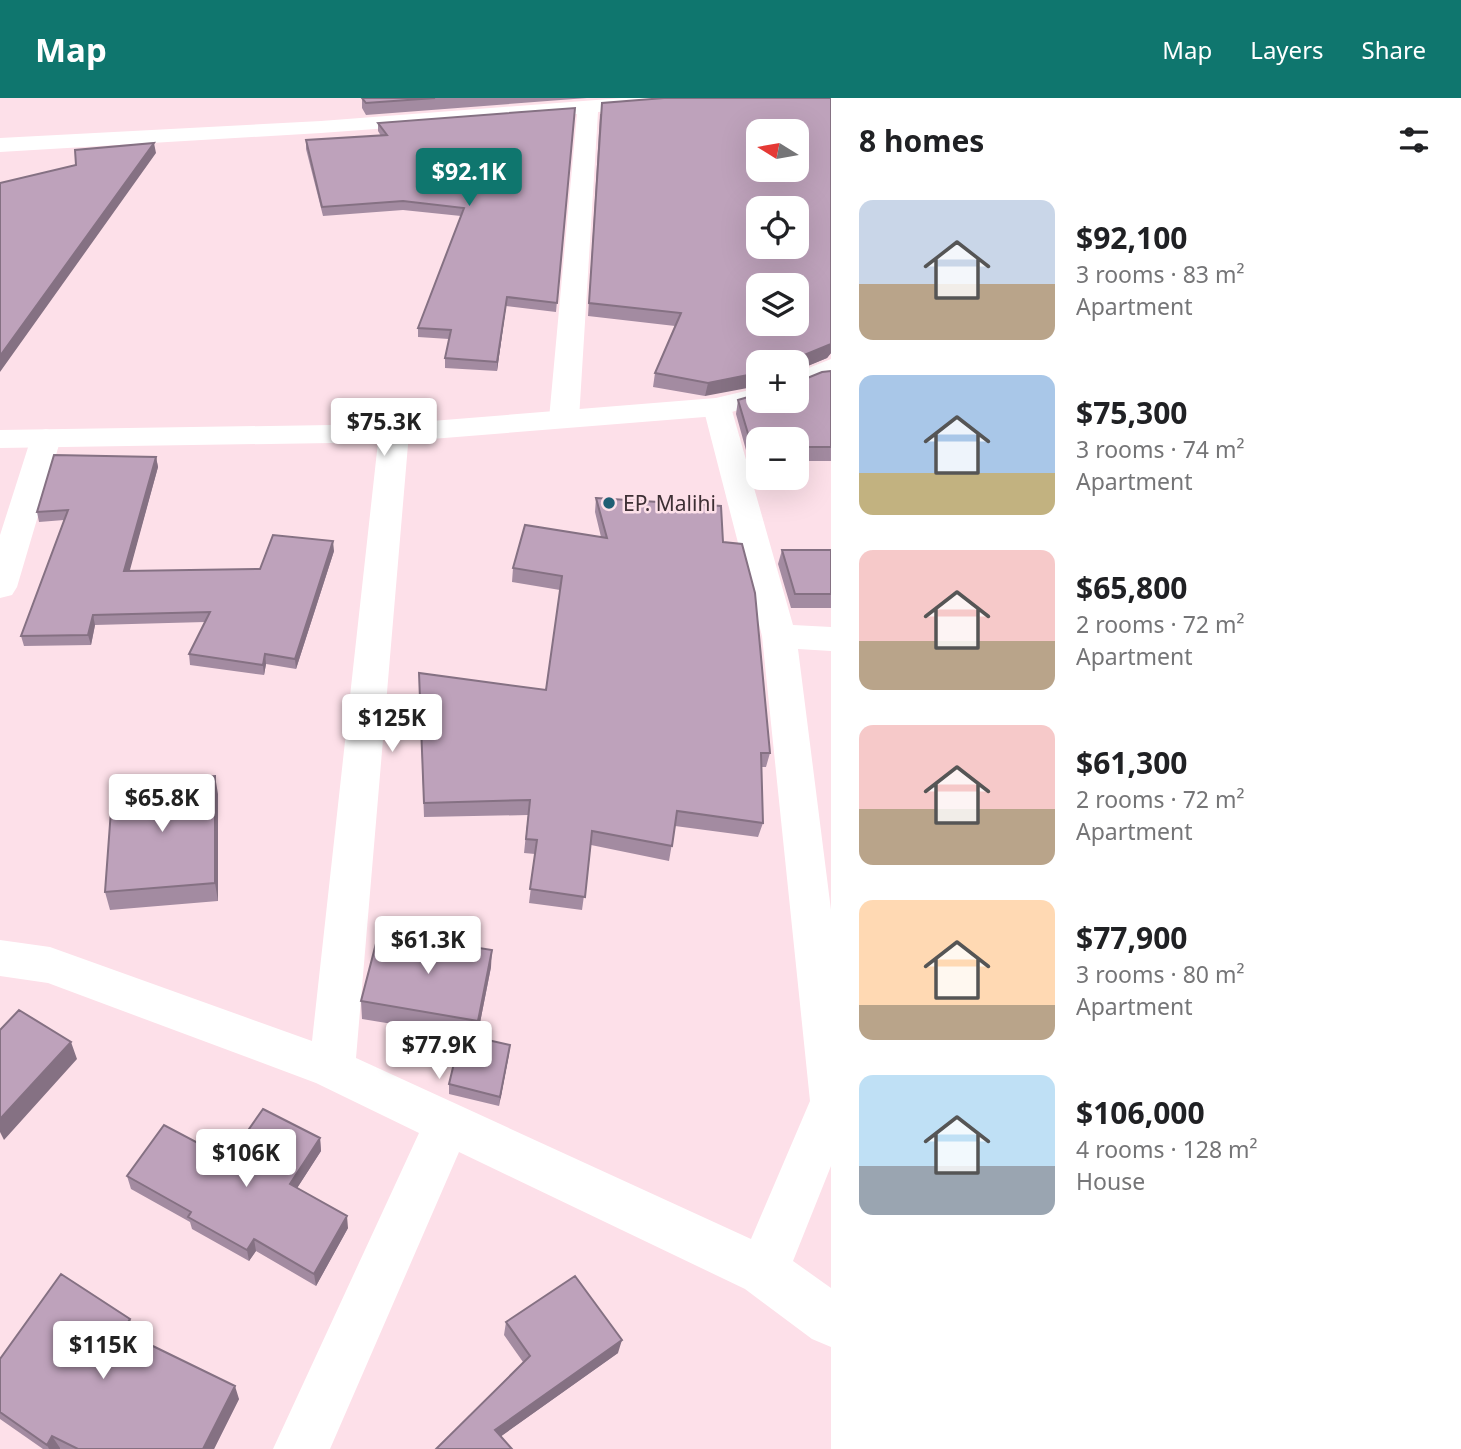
<!DOCTYPE html>
<meta charset="utf-8">
<style>
body{margin:0;font-family:"Noto Sans",sans-serif;background:#f2f2f2;color:#202124;height:100vh;display:flex;flex-direction:column;font-size:26px;white-space:nowrap}
*{box-sizing:border-box;margin:0}
p{font-size:23px;color:#757577}
.icon{flex:none;width:38px;height:38px;fill:none;stroke:currentColor;stroke-width:2;stroke-linecap:round;stroke-linejoin:round}
.map{position:relative;flex:1;overflow:hidden}
.sheet{display:flex;flex-direction:column;background:#fff;width:630px}
.sheet>*{flex:none}
.needle{width:46px;rotate:281deg}
.buttons{position:absolute;left:746px;top:21px;display:grid;gap:14px}
.buttons a{display:grid;place-items:center;width:63px;height:63px;border-radius:14px;background:#fff;box-shadow:0 7px 28px #0002;font-size:35px}
.price{position:absolute;translate:-50% -60px;padding:0 16px;border-radius:7px;background:#fff;color:#222;font-size:23px;line-height:46px;filter:drop-shadow(0 2px 4px #0008)}
.price::after{content:'';position:absolute;left:50%;top:42px;width:21px;height:16px;margin-left:-10px;background:inherit;clip-path:polygon(0 0,100% 0,50% 100%)}
.price.selected{background:#0f766e;color:#fff}
ul{padding:0;list-style:none}
li{display:flex;align-items:center;gap:21px;height:175px;padding:0 28px}
li span{display:grid;place-items:center;flex:none;width:196px;height:140px;border-radius:14px;color:#555}
li>.icon{margin-inline-start:auto}
span .icon{width:84px;height:84px;fill:#fffc;stroke-width:1}
li b{font-size:30px}
h2{display:flex;justify-content:space-between;align-items:center;height:84px;padding:0 28px;font-size:30px}
header{display:flex;align-items:center;gap:42px;box-sizing:border-box;height:98px;padding:0 35px;background:#0f766e;color:#fff}
header strong{font-size:33px}
nav{display:flex;gap:38px;margin-inline-start:auto;font-size:24px}
main{display:flex;flex:1;min-height:0}
.map>svg:first-child{display:block}
.lines{fill:none;stroke-linecap:round;stroke-linejoin:round}
.minor{fill:#fff;fill-rule:evenodd}
.tertiary{fill:#fff;fill-rule:evenodd}
.wall{fill:#a38ba1}
.shaded-wall{fill:#857183}
.building{fill:#bea2bb;stroke:#857183;stroke-width:2;fill-rule:evenodd}
.poi-dot{fill:#1f5f74;stroke:#fde0e9;stroke-width:2.5}
.labels{text-anchor:middle;dominant-baseline:central;stroke-width:5;stroke-linejoin:round;paint-order:stroke}
.poi-label{font-size:21px;fill:#3d2f34;stroke:#fde0e9;text-anchor:start}
</style>
<header>
<strong>Map</strong>
<nav><a>Map</a><a>Layers</a><a>Share</a></nav>
</header>
<main>
<div class="map">
<svg width="831" height="1351" viewBox="0 0 831 1351">
<rect width="100%" height="100%" fill="#fde0e9"/>
<g class="lines">
<!-- minor -->
<path class="minor" d="M622,0H713L703,6L598,14L579,321L574,327L564,330L554,327L549,321L577,16L321,35L0,54V40L321,23Z
M717,300L727,303L731,309L793,527L831,529V553L798,551L831,812V1068L793,1163L831,1190V1249L812,1241L745,1191L459,1054L330,1351H273L419,1035L316,985L48,885L0,878V842L50,849L312,943L379,335L384,329L394,326L404,329L409,335L356,960L751,1141L810,1003L762,538L703,309L707,303Z
M46,331L56,334L61,340L17,489L12,497L0,500V437L31,340L36,334Z"/>
<!-- tertiary -->
<path class="tertiary" d="M831,261V280L796,294V275Z
M758,290V303L768,304L717,318L394,344L0,350V332L394,326L716,300Z"/>
</g>
<!-- wall -->
<path class="wall" d="M362,0H587L366,17L362,10Z
M831,0V255L827,260L797,272V280L800,283L831,273V363H796V341H758V363H749L736,316L738,302L796,303L758,264L705,298L653,289L655,275L675,228L588,218L600,16Z
M575,10L556,214L506,208L497,273L445,270V260L449,241L418,239V230L461,118L403,112L323,118L306,51V42L381,38L378,33V25Z
M156,359L158,369L129,473L260,471L334,453L296,571L266,566L264,577L190,567L189,556L205,524L95,527L91,547L24,548L21,538L64,422L39,424L37,414Z
M596,400L723,444L770,655L766,669H761L763,725L758,739L675,728L669,763L591,747L582,812L529,805L535,756L524,755L528,717L424,719L419,575L546,592L560,492L512,484L513,470L601,439L595,414Z
M782,452H831V510H791L778,466Z
M218,696V803L110,812L105,794Z
M491,869L477,940L509,956L499,1008L449,996V986L460,937L362,921L361,903Z
M320,1040L321,1053L297,1090L348,1130L316,1188L256,1153L249,1163L192,1131L190,1124L131,1091L127,1078L228,1061Z
M506,1224L618,1255L501,1338L436,1351L523,1264L504,1237Z
M135,1235L133,1238L239,1301L214,1351H43L0,1321V1261Z"/>
<!-- shaded-wall -->
<path class="shaded-wall" d="M154,45L156,55L0,274V258Z
M507,199L506,208L497,273V264Z
M831,246V255L827,260L796,273L797,260Z
M758,275V288L705,298L708,285Z
M156,359L158,369L127,483L124,473Z
M333,443L334,453L296,571L295,561Z
M93,517L95,527L91,547L88,537Z
M265,556L266,566L264,577L263,567Z
M215,678L218,696V803L215,785Z
M492,852L491,869L477,940L478,923Z
M71,944L77,961L4,1042L0,1034V1021Z
M510,947L509,956L499,1008L500,999Z
M320,1040L321,1053L292,1098L290,1086Z
M347,1118L348,1130L316,1188L314,1176Z
M254,1141L256,1153L249,1163L247,1152Z
M130,1221L135,1235L128,1247L122,1233Z
M622,1242L618,1255L493,1344L495,1332Z
M235,1288L239,1301L214,1351H203Z
M52,1338L60,1350V1351H49L47,1347Z"/>
<!-- building -->
<path class="building" d="M362,0H435L366,5Z
M664,0H831V246L797,260V280L800,283L822,274L831,273V349H796V341H758V349H752L738,302L758,296V303H796V264H758V275L708,285L655,275L681,215L589,205L602,5ZM758,33H796V72H758ZM758,110H796V149H758ZM758,187H796V226H758Z
M575,10L557,205L507,199L497,264L445,260L451,232L418,230L464,110L403,103L322,109L306,42L387,37L378,25Z
M154,45L0,258V85L76,67L75,52Z
M54,357L156,359L124,473L260,471L273,437L333,443L295,561L265,556L263,567L189,556L210,514L93,517L88,537L21,538L68,412L37,414Z
M596,400L721,408L723,444L742,446L755,495L770,655H761L763,725L677,713L672,748L592,733L585,799L530,791L537,742L526,741L530,702L424,705L419,575L546,592L562,478L513,470L525,427L607,440Z
M782,452H831V496H795Z
M215,678V785L105,794L113,685Z
M379,834L492,852L478,923L361,903Z
M19,912L71,944L0,1021V932Z
M461,936L510,947L500,999L449,986Z
M263,1011L320,1040L290,1086L347,1118L314,1176L254,1141L247,1152L188,1119L191,1114L127,1078L164,1027L228,1061Z
M61,1176L130,1221L122,1233L235,1288L203,1351H78L52,1338L47,1347L0,1314V1261Z
M575,1178L622,1242L495,1332L512,1351H436L530,1258L506,1224Z"/>
<!-- markers -->
<circle class="poi-dot" cx="609" cy="405" r="7"/>
<g class="labels">
<!-- poi labels -->
<g class="poi-label">
<text x="623" y="405">EP. Malihi</text>
</g>
</g>
</svg>
<div class="buttons">
<a><svg class="needle" viewBox="-14 -14 28 28"><path d="M0-13l5 13h-10z" fill="#e53935"/><path d="M0 13l5-13h-10z" fill="#757577"/></svg></a>
<a><svg class="icon" aria-label="locate" viewBox="0 0 24 24"><circle cx="12" cy="12" r="6"/><path d="M12 2v4M12 18v4M2 12h4M18 12h4"/></svg></a>
<a><svg class="icon" aria-label="layers" viewBox="0 0 24 24"><path d="M12 4l9 5-9 5-9-5zM3 14l9 5 9-5"/></svg></a>
<a>+</a>
<a>−</a>
</div>
<b class="price selected" style="left:469px;top:110px">$92.1K</b>
<b class="price" style="left:384px;top:360px">$75.3K</b>
<b class="price" style="left:392px;top:656px">$125K</b>
<b class="price" style="left:162px;top:736px">$65.8K</b>
<b class="price" style="left:428px;top:878px">$61.3K</b>
<b class="price" style="left:439px;top:983px">$77.9K</b>
<b class="price" style="left:246px;top:1091px">$106K</b>
<b class="price" style="left:103px;top:1283px">$115K</b>
</div>
<section class="sheet">
<h2>8 homes<svg class="icon" aria-label="filters" viewBox="0 0 24 24"><path d="M4 7h16M4 17h16"/><circle cx="9" cy="7" r="2"/><circle cx="15" cy="17" r="2"/></svg></h2>
<ul>
<li><span style="background:linear-gradient(#c9d6e8 60%,#b9a48a 0)"><svg class="icon" aria-label="home" viewBox="0 0 24 24"><path d="M3 11l9-7 9 7M6 9v11h12V9"/></svg></span><div><b>$92,100</b><p>3 rooms · 83 m²</p><p>Apartment</p></div></li>
<li><span style="background:linear-gradient(#a9c7e8 70%,#c2b280 0)"><svg class="icon" aria-label="home" viewBox="0 0 24 24"><path d="M3 11l9-7 9 7M6 9v11h12V9"/></svg></span><div><b>$75,300</b><p>3 rooms · 74 m²</p><p>Apartment</p></div></li>
<li><span style="background:linear-gradient(#f6c9c9 65%,#b9a48a 0)"><svg class="icon" aria-label="home" viewBox="0 0 24 24"><path d="M3 11l9-7 9 7M6 9v11h12V9"/></svg></span><div><b>$65,800</b><p>2 rooms · 72 m²</p><p>Apartment</p></div></li>
<li><span style="background:linear-gradient(#f6c9c9 60%,#b9a48a 0)"><svg class="icon" aria-label="home" viewBox="0 0 24 24"><path d="M3 11l9-7 9 7M6 9v11h12V9"/></svg></span><div><b>$61,300</b><p>2 rooms · 72 m²</p><p>Apartment</p></div></li>
<li><span style="background:linear-gradient(#ffd9b3 75%,#b9a48a 0)"><svg class="icon" aria-label="home" viewBox="0 0 24 24"><path d="M3 11l9-7 9 7M6 9v11h12V9"/></svg></span><div><b>$77,900</b><p>3 rooms · 80 m²</p><p>Apartment</p></div></li>
<li><span style="background:linear-gradient(#bfe0f5 65%,#9aa5b1 0)"><svg class="icon" aria-label="home" viewBox="0 0 24 24"><path d="M3 11l9-7 9 7M6 9v11h12V9"/></svg></span><div><b>$106,000</b><p>4 rooms · 128 m²</p><p>House</p></div></li>
</ul>
</section>
</main>
